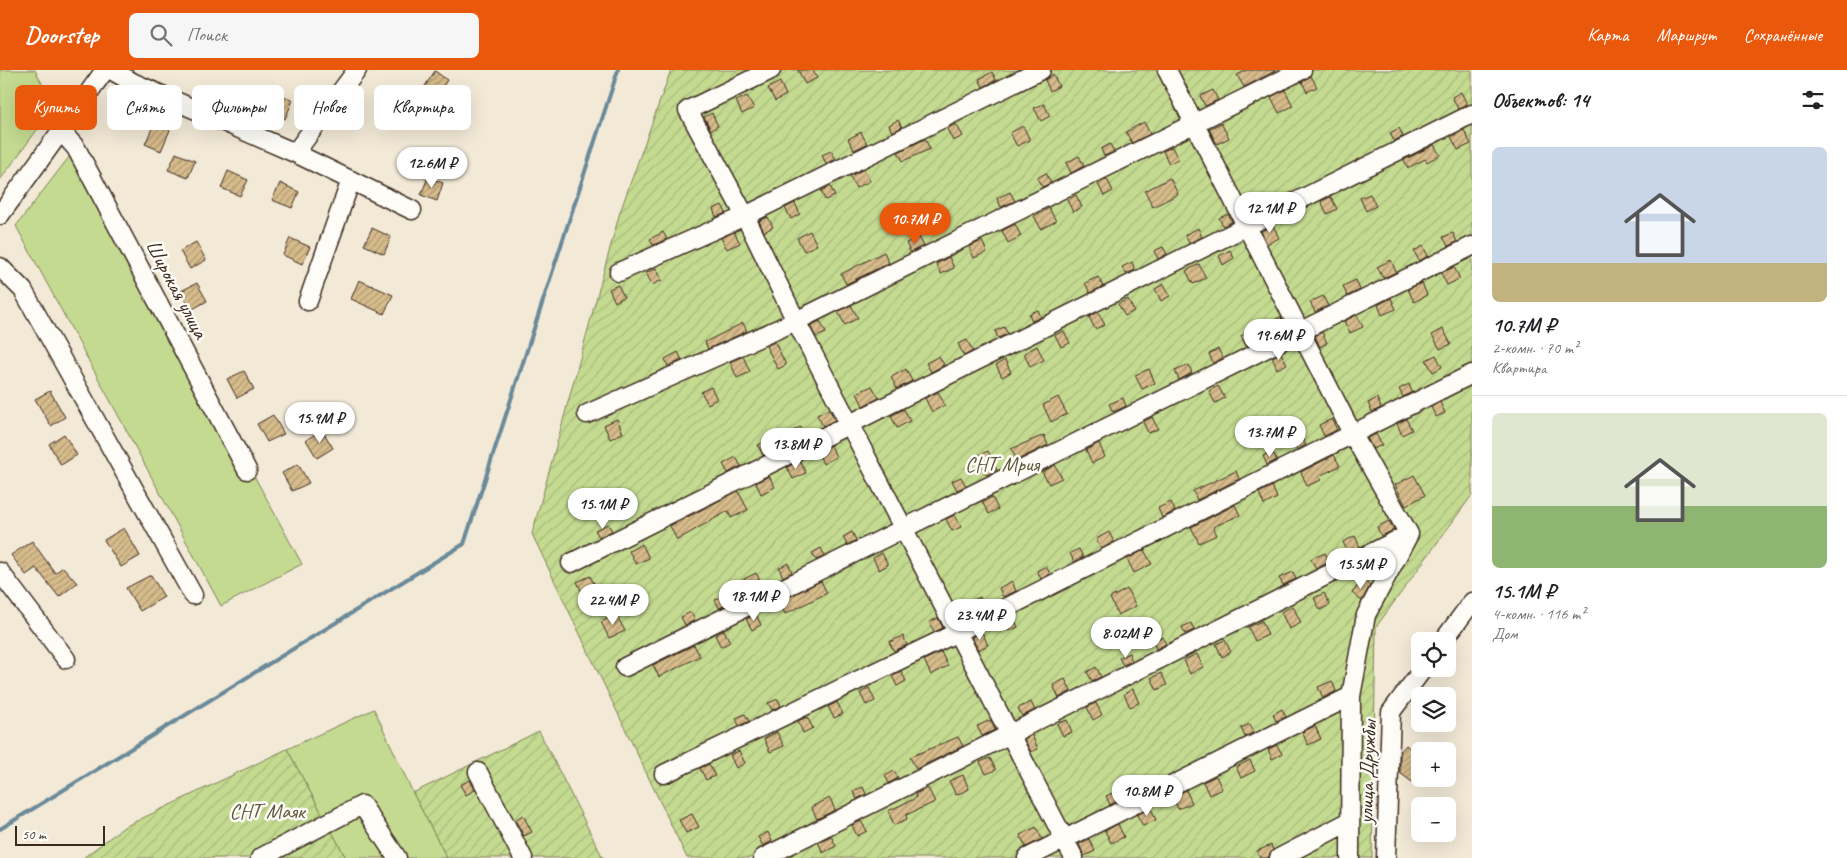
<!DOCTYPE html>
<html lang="ru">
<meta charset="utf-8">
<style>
body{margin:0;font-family:Caveat,sans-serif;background:#f6f6f6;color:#202124;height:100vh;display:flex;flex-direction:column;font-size:19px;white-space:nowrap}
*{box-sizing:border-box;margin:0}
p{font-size:16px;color:#757577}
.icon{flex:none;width:28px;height:28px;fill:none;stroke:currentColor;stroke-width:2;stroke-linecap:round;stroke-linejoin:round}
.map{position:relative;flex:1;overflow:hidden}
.details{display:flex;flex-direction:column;background:#fff;width:375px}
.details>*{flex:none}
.top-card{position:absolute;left:15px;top:15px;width:475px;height:45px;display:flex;gap:10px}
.controls{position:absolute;left:1411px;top:562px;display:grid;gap:10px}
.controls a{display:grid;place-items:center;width:45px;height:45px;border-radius:8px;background:#fff;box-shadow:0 5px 20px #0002;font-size:25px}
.scale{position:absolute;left:15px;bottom:12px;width:90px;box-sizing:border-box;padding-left:5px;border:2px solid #3b2a1e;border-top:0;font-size:14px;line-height:18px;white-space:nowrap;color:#3b2a1e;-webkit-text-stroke:4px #fdfcf7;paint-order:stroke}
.price{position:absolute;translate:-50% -42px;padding:0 11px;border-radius:18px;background:#fff;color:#222;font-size:16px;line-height:32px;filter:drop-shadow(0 1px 2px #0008)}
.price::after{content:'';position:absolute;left:50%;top:30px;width:15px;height:11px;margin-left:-8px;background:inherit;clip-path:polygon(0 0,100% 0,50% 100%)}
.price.selected{background:#ea580c;color:#fff}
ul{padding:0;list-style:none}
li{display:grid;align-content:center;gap:10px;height:265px;padding:0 20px}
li+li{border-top:1px solid #e0e0e0}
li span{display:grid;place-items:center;height:155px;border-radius:8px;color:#555}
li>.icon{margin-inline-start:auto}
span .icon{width:90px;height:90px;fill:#fffc;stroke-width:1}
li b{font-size:21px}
h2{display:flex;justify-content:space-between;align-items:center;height:60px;padding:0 20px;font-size:21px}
.chip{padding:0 18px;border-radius:8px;background:#fff;box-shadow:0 5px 20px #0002;font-size:18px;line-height:45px}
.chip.selected{background:#ea580c;color:#fff}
header{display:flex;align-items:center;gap:30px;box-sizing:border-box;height:70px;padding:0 25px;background:#ea580c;color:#fff}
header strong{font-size:24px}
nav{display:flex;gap:28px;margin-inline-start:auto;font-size:18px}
.search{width:350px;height:45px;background:#f6f6f6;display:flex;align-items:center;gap:12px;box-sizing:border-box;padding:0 18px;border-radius:8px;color:#757577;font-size:19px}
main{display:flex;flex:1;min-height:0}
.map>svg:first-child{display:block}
.grass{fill:#c3da90;stroke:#7f8257}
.garden{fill:url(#garden-furrows);stroke:#7f8257}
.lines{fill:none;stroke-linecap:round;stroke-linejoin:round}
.stream{stroke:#6a8999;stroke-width:4}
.building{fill:url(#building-hatch);stroke:#3b2a1e}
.minor-casing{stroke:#3b2a1e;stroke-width:21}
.minor{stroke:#fdfcf7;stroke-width:18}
.labels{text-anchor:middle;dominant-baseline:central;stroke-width:5;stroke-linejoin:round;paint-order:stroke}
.street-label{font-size:21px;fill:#3b2a1e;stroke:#fdfcf7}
.park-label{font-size:21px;fill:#5d563a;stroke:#fdfcf7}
</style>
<header>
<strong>Doorstep</strong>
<div class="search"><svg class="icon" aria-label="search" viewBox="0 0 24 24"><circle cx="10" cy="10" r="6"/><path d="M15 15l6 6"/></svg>Поиск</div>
<nav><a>Карта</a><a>Маршрут</a><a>Сохранённые</a></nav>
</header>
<main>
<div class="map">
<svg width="1472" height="788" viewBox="0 0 1472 788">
<defs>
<pattern id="garden-furrows" width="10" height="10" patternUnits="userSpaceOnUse" patternTransform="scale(1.25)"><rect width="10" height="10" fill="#c3da90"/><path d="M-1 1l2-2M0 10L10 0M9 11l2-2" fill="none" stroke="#a8bb7c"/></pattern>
<pattern id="building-hatch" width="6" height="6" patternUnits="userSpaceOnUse" patternTransform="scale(1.25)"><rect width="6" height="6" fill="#d7bc8c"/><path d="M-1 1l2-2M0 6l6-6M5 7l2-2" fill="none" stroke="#b09972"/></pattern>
</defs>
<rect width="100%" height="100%" fill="#f2e9d7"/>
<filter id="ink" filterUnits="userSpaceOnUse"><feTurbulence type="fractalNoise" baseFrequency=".02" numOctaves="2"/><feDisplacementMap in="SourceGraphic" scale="10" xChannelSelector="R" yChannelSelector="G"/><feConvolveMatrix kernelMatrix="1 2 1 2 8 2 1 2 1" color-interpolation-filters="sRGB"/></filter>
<g filter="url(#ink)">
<!-- grass -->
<path class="grass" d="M0,0H35L54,37L0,110Z
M76,78L302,494L221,536L16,156Z
M374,639L413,723L447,788H346L287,679Z"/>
<!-- garden -->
<path class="garden" d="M671,0H1472V425L1376,557L1372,788H687L532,464L620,142Z
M539,661L603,788H447L413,723Z
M287,679L346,788H83L124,757Z"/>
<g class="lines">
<!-- stream -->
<path class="stream" d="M0,759L464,474L618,0"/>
</g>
<!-- building -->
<path class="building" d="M798,0H813L817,8L805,14Z
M1247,0H1275V1L1244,17L1237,5Z
M435,1L447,10L438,24L425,16Z
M992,2L996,10L983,17L979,9Z
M1053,4L1059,16L1050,21L1045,10Z
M1311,6L1317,17L1307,22L1302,12Z
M780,12L786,25L775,31L768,18Z
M265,18L293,30L285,49L257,37Z
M1213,20L1218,30L1205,36L1200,26Z
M1285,20L1293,36L1279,43L1271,27Z
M1461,22L1467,34L1458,39L1452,27Z
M747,26L754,38L742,44L736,31Z
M1044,34L1050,46L1041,51L1034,38Z
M712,43L718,56L711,60L704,47Z
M898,50L902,57L892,62L889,55Z
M1144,52L1150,64L1132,73L1126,62Z
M1221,53L1229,68L1217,74L1209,59Z
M154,54L170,60L161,81L145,74Z
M956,54L963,66L953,71L947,59Z
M1023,56L1030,70L1017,76L1010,63Z
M1399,58L1403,66L1394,71L1390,63Z
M1464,60L1471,74L1458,80L1451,67Z
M861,62L867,74L854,80L848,69Z
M925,69L930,79L903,91L898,82Z
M1110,74L1114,82L1104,86L1101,79Z
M1434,75L1440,85L1427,92L1425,89L1408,98L1404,90Z
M1172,77L1178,89L1169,94L1163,81Z
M831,81L836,89L826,94L822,85Z
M176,83L195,91L188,108L168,100Z
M1079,86L1084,96L1071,103L1066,93Z
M864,99L870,111L856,118L850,106Z
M228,101L248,110L240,126L221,118Z
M1046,103L1051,113L1042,117L1037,108Z
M428,107L443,113L437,131L421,125Z
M1170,108L1178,124L1153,137L1145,121Z
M1107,109L1113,121L1104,126L1098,114Z
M280,113L299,122L292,138L272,130Z
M830,116L835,126L825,130L821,121Z
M1010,122L1015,131L1001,137L997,128Z
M1370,124L1376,136L1366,141L1360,128Z
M1076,125L1082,137L1073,142L1067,130Z
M1331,127L1337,139L1327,144L1321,131Z
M795,133L800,144L791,149L785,138Z
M722,135L726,143L716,147L713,139Z
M1049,138L1056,151L1041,159L1034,146Z
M1228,144L1232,152L1223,156L1219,148Z
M768,147L773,157L764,162L759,151Z
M1015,154L1021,166L1008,173L1002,161Z
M1273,155L1279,168L1267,174L1261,161Z
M372,158L391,167L384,184L364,175Z
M1198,158L1202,167L1189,173L1185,165Z
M810,161L817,175L804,181L797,168Z
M663,162L667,169L653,175L650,169Z
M734,162L740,173L727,179L721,168Z
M1453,163L1457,172L1448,176L1443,167Z
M919,167L924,176L910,182L906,173Z
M290,168L310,177L302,194L283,185Z
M982,171L987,182L974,188L969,177Z
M196,172L206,190L190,199L180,181Z
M1423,176L1428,186L1419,191L1414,181Z
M1163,177L1167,184L1158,189L1154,181Z
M1230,180L1234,188L1223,195L1219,186Z
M884,182L889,193L846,214L841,204Z
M949,187L954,198L941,204L936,194Z
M1391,190L1396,202L1383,208L1377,197Z
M1132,192L1135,200L1126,204L1122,197Z
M1199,194L1206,208L1193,214L1186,201Z
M1454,197L1460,209L1447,215L1441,203Z
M656,198L662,210L652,215L646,203Z
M1098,207L1103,216L1090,223L1085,213Z
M359,210L393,225L384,244L351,229Z
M1356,210L1360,220L1347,226L1343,216Z
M197,213L207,231L191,240L181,221Z
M1422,213L1427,225L1414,232L1408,219Z
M1164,214L1170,226L1161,231L1155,219Z
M618,215L624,227L615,232L609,219Z
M1323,226L1328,236L1315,242L1310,232Z
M1391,228L1396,239L1382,245L1378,235Z
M1128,229L1134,241L1125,246L1118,234Z
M851,235L858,248L845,255L838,242Z
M1038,240L1041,247L1032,251L1029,244Z
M1098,242L1105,255L1095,259L1089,247Z
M1357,245L1363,257L1350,263L1344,251Z
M1281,247L1286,257L1280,260L1274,250Z
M820,251L826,263L816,267L810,256Z
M743,253L747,261L708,279L705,272Z
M1004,257L1008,264L998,268L995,261Z
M1443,259L1451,274L1440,279L1432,265Z
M1064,261L1070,273L1061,277L1055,265Z
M1250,261L1255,272L1246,276L1241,266Z
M1322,262L1327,273L1320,277L1315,266Z
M967,270L973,281L964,286L958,274Z
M775,272L786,295L778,299L766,276Z
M1037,276L1044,290L1030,297L1024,283Z
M1218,279L1223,288L1213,293L1209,284Z
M678,282L682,290L668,296L665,289Z
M1281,283L1287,294L1277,299L1272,287Z
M1436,285L1442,297L1433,302L1426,290Z
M743,286L750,302L737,308L730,292Z
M939,286L944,295L931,302L926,293Z
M1005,290L1011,302L1002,307L996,295Z
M1189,295L1192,303L1179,310L1175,301Z
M906,299L912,311L897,319L891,307Z
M1149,299L1155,313L1142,319L1135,305Z
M244,301L254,319L237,328L227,309Z
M1409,314L1412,322L1403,327L1399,319Z
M872,316L879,328L863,336L857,323Z
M1218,316L1225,328L1215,333L1209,321Z
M711,317L717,329L708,334L701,322Z
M50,321L65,347L51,356L35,329Z
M938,322L945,335L932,342L925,328Z
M1058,327L1067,344L1051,352L1043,335Z
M1123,328L1126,336L1113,342L1109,334Z
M1377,328L1381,338L1372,342L1368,333Z
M1440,332L1445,343L1436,347L1431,337Z
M829,339L835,350L823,356L817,345Z
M904,339L910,351L897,358L891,346Z
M273,345L284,364L267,372L257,354Z
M1152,347L1158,359L1148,363L1143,352Z
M617,349L623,363L610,369L604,355Z
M1332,349L1337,360L1324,366L1319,355Z
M1406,349L1412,360L1402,365L1397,354Z
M800,357L804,365L795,370L791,362Z
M322,360L333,378L317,388L306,370Z
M64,364L77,385L61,395L49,374Z
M1376,364L1382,375L1373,379L1367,368Z
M1044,365L1048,375L1017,390L1011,379Z
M1302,368L1306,375L1297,380L1293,372Z
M767,371L772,381L763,386L758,375Z
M1099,373L1105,387L1092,393L1086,380Z
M831,375L836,387L823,394L818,382Z
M988,381L997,400L986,405L977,386Z
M1272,381L1277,390L1267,395L1263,386Z
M1334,385L1340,396L1319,406L1321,410L1307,416L1301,402Z
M736,387L741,396L728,403L723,394Z
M800,391L806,403L793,409L787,397Z
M298,394L309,413L292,421L282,403Z
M1055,395L1062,408L1049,414L1042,402Z
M1236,401L1239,409L1197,430L1193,421Z
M1414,405L1425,425L1406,436L1395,415Z
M769,406L775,417L761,424L756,413Z
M961,407L966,416L957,420L952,411Z
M1272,416L1277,428L1264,435L1259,423Z
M738,421L748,440L731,448L728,441L677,470L670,456Z
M992,427L998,439L989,444L982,432Z
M1171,432L1175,441L1162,448L1158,438Z
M1235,435L1240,445L1213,457L1217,465L1199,473L1191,457Z
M955,445L961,457L952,461L946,449Z
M1389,451L1394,460L1381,466L1377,457Z
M608,454L612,461L599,467L595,460Z
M124,458L140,486L121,497L104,470Z
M852,462L856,470L847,475L843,467Z
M1109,462L1114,472L1101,479L1096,469Z
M1355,466L1360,477L1348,483L1343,472Z
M32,471L55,503L63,497L77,513L59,527L36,498L26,505L11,485Z
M642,474L649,488L636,494L629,481Z
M821,478L825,486L816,490L812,483Z
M1079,479L1083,487L1074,492L1070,483Z
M1144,480L1152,494L1134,503L1127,489Z
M882,483L888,495L879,500L873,488Z
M1325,483L1329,492L1316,499L1311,489Z
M788,493L792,502L783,507L779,498Z
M1046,496L1050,504L1041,509L1037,501Z
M1293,502L1296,509L1283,515L1279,508Z
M756,503L763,516L749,523L742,510Z
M151,505L164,527L140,541L126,518Z
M590,506L597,519L584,526L577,512Z
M1362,510L1370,515L1362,531L1352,523Z
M821,511L827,523L785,544L779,532Z
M1012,511L1016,521L1003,527L999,518Z
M1127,519L1136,536L1118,545L1110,528Z
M1324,523L1330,535L1320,540L1314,528Z
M724,525L728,534L719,538L715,530Z
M980,527L984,537L971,544L966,533Z
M1293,536L1301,553L1289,559L1281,542Z
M691,542L695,550L685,555L681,547Z
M616,544L625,561L609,568L601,552Z
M756,544L761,555L752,560L746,549Z
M1013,546L1018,557L1009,561L1003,551Z
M938,548L943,558L934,562L929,552Z
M1262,551L1268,565L1255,571L1248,557Z
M1191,553L1194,560L1185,564L1182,557Z
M724,560L730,572L721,577L715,565Z
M982,562L988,575L978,580L972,567Z
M903,566L907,575L894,581L889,572Z
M1162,567L1166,574L1156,579L1153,571Z
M1225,570L1231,582L1222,587L1216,574Z
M694,575L700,586L659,607L653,595Z
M941,582L948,596L931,605L924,590Z
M1129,583L1132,591L1123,595L1119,588Z
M1197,584L1203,597L1190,604L1184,590Z
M1096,597L1101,607L1092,611L1087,602Z
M901,601L906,611L897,616L892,606Z
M1161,603L1167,615L1157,620L1151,608Z
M1065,609L1071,621L1059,628L1053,615Z
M1332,611L1336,621L1323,628L1318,617Z
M869,618L875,631L866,635L860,623Z
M1133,619L1139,633L1130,637L1124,624Z
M778,629L781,636L772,640L768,633Z
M837,632L843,644L834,648L828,637Z
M1031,632L1035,640L1022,646L1018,638Z
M1096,633L1102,645L1093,650L1087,637Z
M1282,639L1286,647L1276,651L1273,644Z
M745,644L749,651L739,656L736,648Z
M807,647L813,658L803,663L798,651Z
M991,650L995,660L982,666L977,656Z
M1067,650L1072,662L1063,666L1057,654Z
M1250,654L1254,662L1245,667L1241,658Z
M1315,656L1321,669L1308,675L1302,662Z
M777,662L784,676L770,682L764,669Z
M1032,665L1038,679L1031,682L1024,669Z
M958,667L963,676L916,699L910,687Z
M1277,675L1282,684L1272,689L1268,679Z
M1406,675L1420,686V701L1412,712L1400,703V682Z
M739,681L745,693L736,698L730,685Z
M990,688L996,700L986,704L980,692Z
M1250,690L1255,701L1241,708L1236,697Z
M709,694L715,706L706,710L700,698Z
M894,701L898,708L889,713L885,706Z
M963,705L969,719L956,725L949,711Z
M1216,706L1222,719L1209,725L1203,712Z
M470,710L475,720L466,725L460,715Z
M863,717L866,724L857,729L853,721Z
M928,718L935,732L906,745L907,749L894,755L888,741L916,728L915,724Z
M1124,718L1128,726L1110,735L1106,726Z
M1186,720L1192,733L1178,739L1173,727Z
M830,728L835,740L817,749L811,737Z
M1151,738L1156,750L1143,756L1137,745Z
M692,744L699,757L686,763L679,750Z
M523,745L532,762L524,766L515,750Z
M861,751L867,761L857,766L852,755Z
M1118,754L1124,767L1111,773L1105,761Z
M1036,757L1042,769L1026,777L1020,765Z
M768,762L772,771L763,776L758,767Z
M831,766L836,776L823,783L818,772Z
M1089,769L1095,781L1084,786L1079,774Z
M1271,775L1273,780L1268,788H1260L1257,781Z"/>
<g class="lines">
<!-- minor casing -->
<g class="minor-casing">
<path id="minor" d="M111,0L134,13L295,83L412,140
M771,0L688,40L745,146L796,251L1074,788
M1167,0L1353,365L1409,464
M62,62L76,78L247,400
M295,83L357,0
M0,145L105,0
M0,197L23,220L193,525
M619,202L745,146L1041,0
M308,231L351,110
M587,344L796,251L1302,0
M571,493L1472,44
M0,502L66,589
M1443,571L1472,532
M625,597L1472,176
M478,702L523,788
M664,704L958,562L1472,304
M260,788L362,735L397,788
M763,788L1409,464
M1027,788L1351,626
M1279,788L1350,751
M1350,788L1351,626L1366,545L1409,464
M1386,788L1391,642L1423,599"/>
</g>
<!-- minor -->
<use href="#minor" class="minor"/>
</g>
</g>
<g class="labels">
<!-- street labels -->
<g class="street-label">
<text transform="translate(177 219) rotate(62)">Широкая улица</text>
<text transform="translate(1367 702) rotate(-88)">улица Дружбы</text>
</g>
<!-- park labels -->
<g class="park-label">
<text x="1002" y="394">СНТ Мрия</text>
<text x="267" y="741">СНТ Маяк</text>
</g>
</g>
</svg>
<div class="controls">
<a><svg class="icon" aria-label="locate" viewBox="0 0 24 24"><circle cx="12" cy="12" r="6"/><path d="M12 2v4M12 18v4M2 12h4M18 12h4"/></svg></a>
<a><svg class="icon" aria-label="layers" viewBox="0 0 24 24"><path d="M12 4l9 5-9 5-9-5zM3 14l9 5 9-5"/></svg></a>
<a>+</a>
<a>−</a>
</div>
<div class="scale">50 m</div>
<b class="price" style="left:432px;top:119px">12.6M ₽</b>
<b class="price" style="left:1270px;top:164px">12.1M ₽</b>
<b class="price selected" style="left:915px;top:175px">10.7M ₽</b>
<b class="price" style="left:1279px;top:291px">19.6M ₽</b>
<b class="price" style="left:320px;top:374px">15.9M ₽</b>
<b class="price" style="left:1270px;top:388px">13.7M ₽</b>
<b class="price" style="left:796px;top:400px">13.8M ₽</b>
<b class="price" style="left:603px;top:460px">15.1M ₽</b>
<b class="price" style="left:1361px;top:520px">15.5M ₽</b>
<b class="price" style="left:754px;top:552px">18.1M ₽</b>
<b class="price" style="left:613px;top:556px">22.4M ₽</b>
<b class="price" style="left:980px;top:571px">23.4M ₽</b>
<b class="price" style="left:1126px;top:589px">8.02M ₽</b>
<b class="price" style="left:1147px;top:747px">10.8M ₽</b>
<div class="top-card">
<a class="chip selected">Купить</a>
<a class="chip">Снять</a>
<a class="chip">Фильтры</a>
<a class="chip">Новое</a>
<a class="chip">Квартира</a>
</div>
</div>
<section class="details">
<h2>Объектов: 14<svg class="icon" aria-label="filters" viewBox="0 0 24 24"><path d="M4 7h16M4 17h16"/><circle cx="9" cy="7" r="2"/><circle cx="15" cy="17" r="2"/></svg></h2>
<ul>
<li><span style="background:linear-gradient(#c9d6e8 75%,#c2b280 0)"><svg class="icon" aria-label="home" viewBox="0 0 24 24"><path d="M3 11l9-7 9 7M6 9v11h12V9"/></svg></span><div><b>10.7M ₽</b><p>2-комн. · 70 m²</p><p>Квартира</p></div></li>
<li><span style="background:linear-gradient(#dfe7d0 60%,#8fb573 0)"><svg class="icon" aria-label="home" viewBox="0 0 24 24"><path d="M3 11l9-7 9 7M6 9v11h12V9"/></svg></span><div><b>15.1M ₽</b><p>4-комн. · 116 m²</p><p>Дом</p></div></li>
</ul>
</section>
</main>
